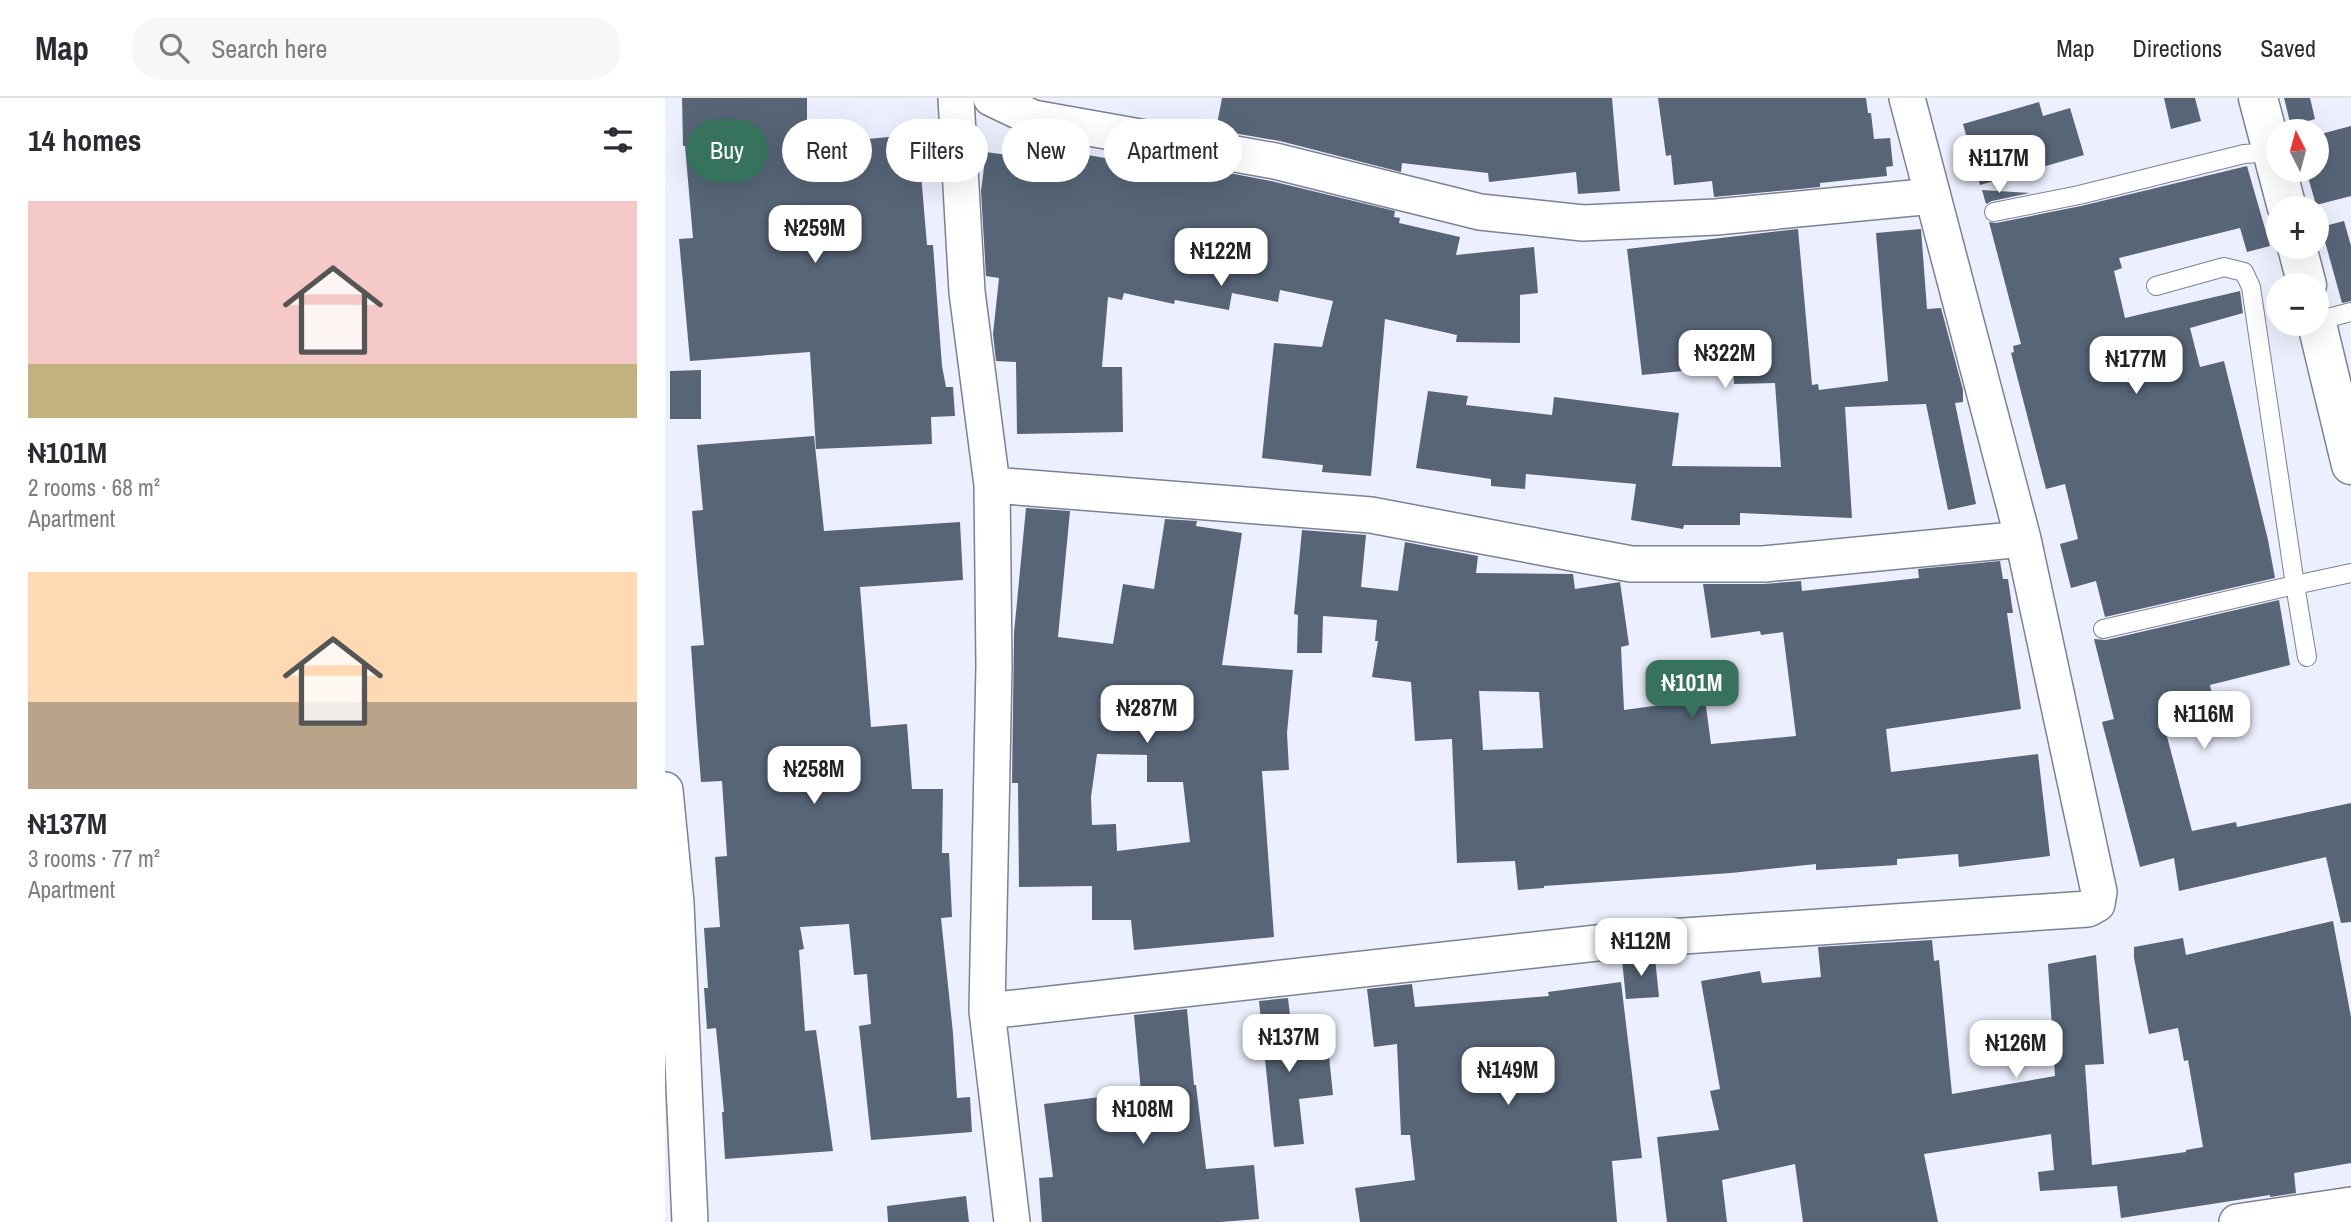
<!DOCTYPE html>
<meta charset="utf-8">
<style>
body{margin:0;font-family:"Archivo Narrow",sans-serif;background:#f7f7f7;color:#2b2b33;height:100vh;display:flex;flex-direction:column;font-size:26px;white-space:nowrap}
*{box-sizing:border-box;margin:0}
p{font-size:23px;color:#7c7c81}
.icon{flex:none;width:38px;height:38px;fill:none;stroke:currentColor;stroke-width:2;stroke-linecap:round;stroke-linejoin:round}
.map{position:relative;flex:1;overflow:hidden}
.sheet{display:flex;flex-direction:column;background:#fff;width:665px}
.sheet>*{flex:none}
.hud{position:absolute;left:21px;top:21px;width:665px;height:63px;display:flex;gap:14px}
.needle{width:46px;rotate:354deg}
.controls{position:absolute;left:1601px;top:21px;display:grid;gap:14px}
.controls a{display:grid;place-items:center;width:63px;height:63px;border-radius:50%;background:#fff;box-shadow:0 7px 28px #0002;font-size:35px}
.price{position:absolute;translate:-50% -60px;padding:0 16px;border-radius:14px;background:#fff;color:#222;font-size:23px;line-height:46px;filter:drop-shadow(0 2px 4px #0008)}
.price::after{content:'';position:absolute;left:50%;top:42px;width:21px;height:16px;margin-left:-10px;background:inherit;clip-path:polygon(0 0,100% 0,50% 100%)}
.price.current{background:#37735c;color:#fff}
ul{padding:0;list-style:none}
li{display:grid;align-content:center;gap:14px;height:371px;padding:0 28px}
li span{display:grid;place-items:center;height:217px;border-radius:0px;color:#555}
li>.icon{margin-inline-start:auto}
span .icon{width:126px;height:126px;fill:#fffc;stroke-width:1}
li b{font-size:30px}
h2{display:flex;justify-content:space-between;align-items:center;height:84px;padding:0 28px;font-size:30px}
.chip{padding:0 24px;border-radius:32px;background:#fff;box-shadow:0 7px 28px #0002;font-size:24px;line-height:63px}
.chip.current{background:#37735c;color:#fff}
header{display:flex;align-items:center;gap:42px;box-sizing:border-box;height:98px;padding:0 35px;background:#fff;border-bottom:2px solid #e1e1e2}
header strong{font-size:33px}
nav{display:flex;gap:38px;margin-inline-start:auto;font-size:24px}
.search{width:490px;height:63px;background:#f7f7f7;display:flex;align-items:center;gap:18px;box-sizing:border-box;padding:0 24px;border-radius:38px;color:#7c7c81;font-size:26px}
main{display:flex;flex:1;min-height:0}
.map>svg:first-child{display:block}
.building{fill:#576577;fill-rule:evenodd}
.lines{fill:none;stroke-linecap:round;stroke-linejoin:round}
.lane-casing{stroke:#7c8095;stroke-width:20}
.street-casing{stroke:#7c8095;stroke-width:38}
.secondary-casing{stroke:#7c8095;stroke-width:41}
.lane{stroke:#fff;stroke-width:18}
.street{stroke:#fff;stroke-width:35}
.secondary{stroke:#fff;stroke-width:38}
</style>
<header>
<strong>Map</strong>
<div class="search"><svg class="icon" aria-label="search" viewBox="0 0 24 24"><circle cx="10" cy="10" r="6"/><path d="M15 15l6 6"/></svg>Search here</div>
<nav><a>Map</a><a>Directions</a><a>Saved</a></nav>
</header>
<main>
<section class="sheet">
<h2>14 homes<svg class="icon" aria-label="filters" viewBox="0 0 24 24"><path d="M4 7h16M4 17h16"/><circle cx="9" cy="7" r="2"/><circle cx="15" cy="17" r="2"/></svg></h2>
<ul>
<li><span style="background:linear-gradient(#f6c9c9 75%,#c2b280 0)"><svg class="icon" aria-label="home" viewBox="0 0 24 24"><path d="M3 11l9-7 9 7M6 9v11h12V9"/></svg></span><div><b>₦101M</b><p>2 rooms · 68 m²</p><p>Apartment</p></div></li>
<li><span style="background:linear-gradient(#ffd9b3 60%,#b9a48a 0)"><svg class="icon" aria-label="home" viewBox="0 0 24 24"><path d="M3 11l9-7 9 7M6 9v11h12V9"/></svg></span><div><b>₦137M</b><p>3 rooms · 77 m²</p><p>Apartment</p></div></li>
</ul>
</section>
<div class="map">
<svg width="1686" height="1124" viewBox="0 0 1686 1124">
<rect width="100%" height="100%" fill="#eceffd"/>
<!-- building -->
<path class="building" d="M17,0H142V47L254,36L259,75L256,76L262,147H268L277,268L281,289H288L290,318L266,319L267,346L151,351L145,254L25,263L14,141L28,140L20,48H18Z
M557,0H947L955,93L913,96L911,74L824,84L823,75L737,65L736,74L615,43L551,32Z
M993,0H1201L1203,15H1206L1209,41L1225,40L1228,68L1221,69L1222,78L1155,85V89L1049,99L1047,83L1009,87L1006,57L1001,58Z
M1499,0H1530L1536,23L1506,31Z
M1619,0H1645L1650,21L1626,28Z
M1374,4L1378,18L1405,10L1419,57L1315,87L1298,26Z
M1686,28V98L1651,107L1641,72H1652V37Z
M359,46L492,69L541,82L543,71L606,83L730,113L729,119L735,120L734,125L795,139L791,157L869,149L873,195L855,197V245L791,244L792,237L720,221L706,378L657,374L658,367L597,360L609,245L657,249L668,203L615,192L613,204L567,195L564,212L510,202L509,206L459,195L457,202L443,199L437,269H457L458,334L352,336L351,264L331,263L328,236L334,180L321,178L316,93L321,54L357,59Z
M1582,68L1605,148L1582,154L1575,130L1454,160L1457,170L1449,173L1460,220L1575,193L1578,215L1525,230L1535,269L1559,263L1603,442L1610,480L1440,519L1431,483L1406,490L1395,446L1413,441L1400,386L1381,391L1346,255L1349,254L1348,248L1356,246L1324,124L1331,125L1416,108Z
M1317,92L1365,95L1327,103L1321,106Z
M1679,123L1686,148V203L1677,205L1656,129Z
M1133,131L1147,287L1153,286L1154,292L1223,283L1211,135L1256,131L1262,211L1276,210L1298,292V304L1290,305L1311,406L1283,412L1261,306L1180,309L1187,420L1075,415V427H1019L1018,431L966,422L971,386L861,376L860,391L826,388V381L751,370L763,293L803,298L801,307L887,317L889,299L1014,315L1007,368L1116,369L1110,285L1069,286L1068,268L977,277L962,151Z
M36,272V321H5V273Z
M149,338L159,433L295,424L298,482L195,489L206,629L242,626L247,691H278L277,755H284L287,819L276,820L288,935L292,1000L305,999L307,1034L206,1042L194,928L206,926L202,876L189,877L184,826L135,829L139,851L134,852L140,933L151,932L168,1053L60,1061L57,1014H59L51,930L42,931L39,890H43L39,830L55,829L50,759L62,758L57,683L36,684L32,634L26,548L39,547L27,413L38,412L32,347Z
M361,410L405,413L393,539L448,546L458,486L489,491L500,421L532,423L531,428L577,435L557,567L628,572L622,635L624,672L597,673L609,839L469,852L466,822H427V788L354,789L353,685H347L349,535ZM432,656L482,657V684H518L525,744L452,753L451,726L427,727L426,699Z
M637,432L701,437L696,489L733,493L740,444L813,458L811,475L908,476L910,491L955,484L964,547L956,549L959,612L1040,601L1046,646L1131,638L1118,534L1096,537L1095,533L1046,540L1038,486H1099L1136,483L1137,493L1254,480L1253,471L1335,463L1338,481H1343L1348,515H1342L1356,611L1221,631L1226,674L1373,656L1385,758L1294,769L1293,756L1232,761V767L1151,772V766L1066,775L879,788V790L853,792L850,763L792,765L787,641L750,643L746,584L707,579L713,543H710L712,522L658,518L657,555H632L633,517L629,516ZM814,593L874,594L878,650L818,652Z
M1614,502L1625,567L1545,587L1551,618L1500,631L1527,733L1571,724L1572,729L1686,705V824L1676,825L1661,759L1514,793L1509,760L1475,769L1437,624L1449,621L1429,541L1441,542Z
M1668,823L1686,919V1065L1629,1075L1631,1095L1605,1099V1097L1456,1120L1452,1088L1375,1093L1373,1074L1389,1072L1386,1036L1259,1056L1273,1124H1138L1130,1066L1057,1082L1062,1124H1002L992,1039L1054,1032L1045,993L1055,991L1036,883L1095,873L1097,885L1156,879L1153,849L1267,842L1269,863L1274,862L1287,996L1390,978L1383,866L1431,857L1439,966L1420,967L1427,1067L1521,1054V1052L1538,1049L1523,962L1519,963L1513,930L1484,936L1469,860V849L1518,840L1521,857Z
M990,860L994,899L961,901L957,862Z
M956,884L977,1060L947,1063L952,1124H695L690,1090L750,1082L745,1037H736L732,946L709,949L702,891L747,886L750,909L884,898L883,894Z
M623,900L630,962L664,958L668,997L634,1001L639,1046L609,1049L594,903Z
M522,911L529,987H531L541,1071L589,1067L594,1121L555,1124H377L374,1080L388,1079L379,1006L476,994L469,917Z
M301,1098L304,1124H223L222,1108Z"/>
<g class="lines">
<!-- lane casing -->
<g class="lane-casing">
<path id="lane" d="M1329,114L1414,97L1579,56L1607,54
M1491,188L1559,169L1579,174L1586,189L1630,487L1686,475
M1652,223L1686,214
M1438,531L1630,487L1642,559"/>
</g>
<!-- street casing -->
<g class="street-casing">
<path id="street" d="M291,0L302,194L327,387L329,567L322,913L347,1124
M326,0L368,20L610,63L815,114L918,125L1051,119L1268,98
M327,387L706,417L966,466H1099L1358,441
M0,692L11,805L25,1124
M322,913L959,842L1423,811L1432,806L1434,794L1358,441L1242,0
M1572,1124L1686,1107"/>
</g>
<!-- secondary casing -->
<g class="secondary-casing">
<path id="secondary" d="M1593,0L1622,110
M1632,149L1642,187
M1652,226L1686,367"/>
</g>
<!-- lane -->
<use href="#lane" class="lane"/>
<!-- street -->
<use href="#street" class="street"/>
<!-- secondary -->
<use href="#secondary" class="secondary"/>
</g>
</svg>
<div class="controls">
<a><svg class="needle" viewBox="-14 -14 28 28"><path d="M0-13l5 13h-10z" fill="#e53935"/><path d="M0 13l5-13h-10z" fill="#7c7c81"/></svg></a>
<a>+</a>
<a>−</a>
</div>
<b class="price" style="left:1334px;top:97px">₦117M</b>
<b class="price" style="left:150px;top:167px">₦259M</b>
<b class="price" style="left:556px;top:190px">₦122M</b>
<b class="price" style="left:1060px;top:292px">₦322M</b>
<b class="price" style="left:1471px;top:298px">₦177M</b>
<b class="price current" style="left:1027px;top:622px">₦101M</b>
<b class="price" style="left:482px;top:647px">₦287M</b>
<b class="price" style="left:1539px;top:653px">₦116M</b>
<b class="price" style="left:149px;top:708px">₦258M</b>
<b class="price" style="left:976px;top:880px">₦112M</b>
<b class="price" style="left:624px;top:976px">₦137M</b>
<b class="price" style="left:1351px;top:982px">₦126M</b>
<b class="price" style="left:843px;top:1009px">₦149M</b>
<b class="price" style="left:478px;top:1048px">₦108M</b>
<div class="hud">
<a class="chip current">Buy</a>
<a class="chip">Rent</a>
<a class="chip">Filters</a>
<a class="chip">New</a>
<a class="chip">Apartment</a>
</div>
</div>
</main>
